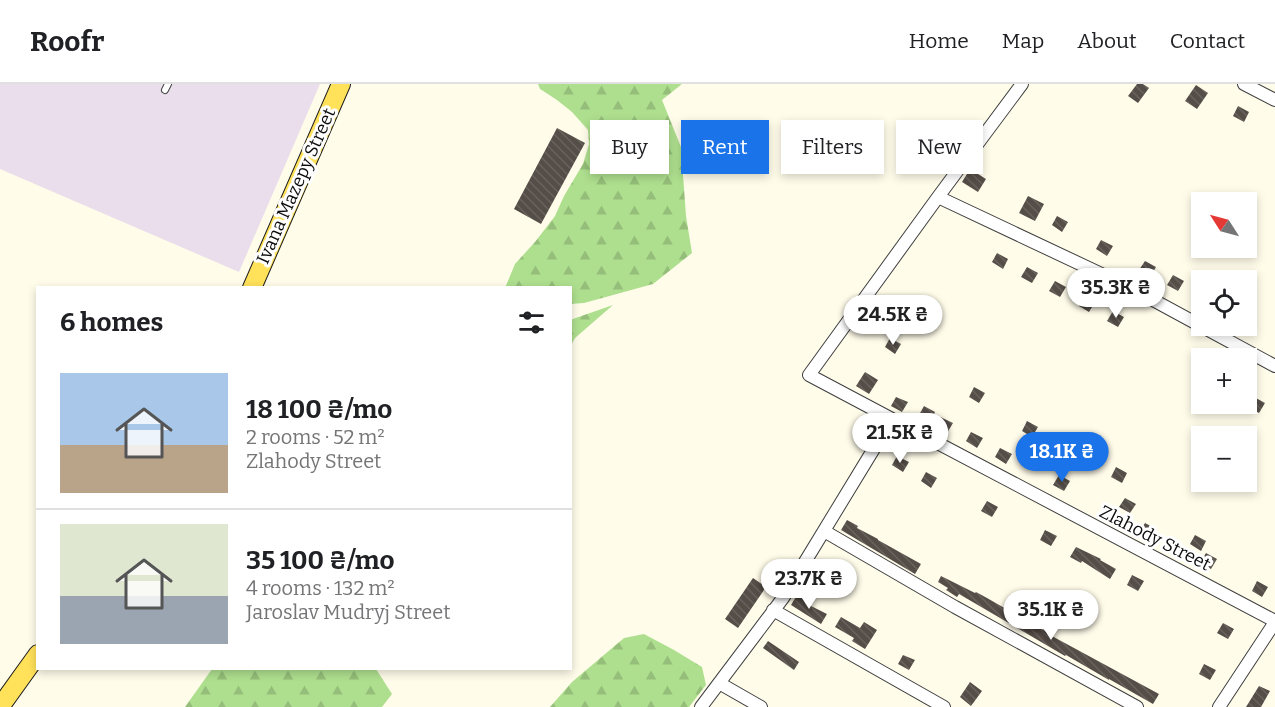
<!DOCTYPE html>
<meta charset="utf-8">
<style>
body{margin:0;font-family:Bitter,serif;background:#f2f2f2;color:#202124;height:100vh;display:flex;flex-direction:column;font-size:22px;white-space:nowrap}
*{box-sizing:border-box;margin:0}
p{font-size:20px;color:#757577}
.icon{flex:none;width:33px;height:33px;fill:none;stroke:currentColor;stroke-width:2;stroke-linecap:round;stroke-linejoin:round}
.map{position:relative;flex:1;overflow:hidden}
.panel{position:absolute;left:36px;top:202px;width:536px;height:384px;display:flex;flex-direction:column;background:#fff;border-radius:0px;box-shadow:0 3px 9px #0003}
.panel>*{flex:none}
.hud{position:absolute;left:590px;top:36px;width:570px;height:54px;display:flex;gap:12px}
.needle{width:39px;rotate:306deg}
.controls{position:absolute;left:1191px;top:108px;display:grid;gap:12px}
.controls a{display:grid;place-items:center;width:66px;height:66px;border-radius:0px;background:#fff;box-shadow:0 3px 9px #0003;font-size:30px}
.price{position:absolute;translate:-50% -51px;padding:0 14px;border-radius:21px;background:#fff;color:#222;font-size:20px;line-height:39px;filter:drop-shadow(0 2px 3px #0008)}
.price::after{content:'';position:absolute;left:50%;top:36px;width:18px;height:14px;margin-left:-9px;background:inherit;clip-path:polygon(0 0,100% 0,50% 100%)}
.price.on{background:#1a73e8;color:#fff}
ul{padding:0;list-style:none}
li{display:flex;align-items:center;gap:18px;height:150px;padding:0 24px}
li+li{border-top:2px solid #e0e0e0}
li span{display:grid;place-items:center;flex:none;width:168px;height:120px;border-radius:0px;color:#555}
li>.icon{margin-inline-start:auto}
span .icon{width:72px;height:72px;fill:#fffc;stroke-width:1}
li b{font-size:26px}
h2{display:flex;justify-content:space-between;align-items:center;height:72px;padding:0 24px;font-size:26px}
.pill{padding:0 21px;border-radius:0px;background:#fff;box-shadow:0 3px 9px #0003;font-size:21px;line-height:54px}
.pill.on{background:#1a73e8;color:#fff}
header{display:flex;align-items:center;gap:36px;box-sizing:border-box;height:84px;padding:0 30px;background:#fff;border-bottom:2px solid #e0e0e0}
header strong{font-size:28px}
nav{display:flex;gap:33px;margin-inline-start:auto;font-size:21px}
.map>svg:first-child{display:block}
.industrial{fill:#ebdeec}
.forest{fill:url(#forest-firs)}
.building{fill:url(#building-back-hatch)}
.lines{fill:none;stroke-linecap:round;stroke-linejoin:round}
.service-casing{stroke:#3f3f3f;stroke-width:8}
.minor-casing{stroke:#3f3f3f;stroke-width:14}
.primary-casing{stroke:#1d1d1d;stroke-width:20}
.service{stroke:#fff;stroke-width:6}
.minor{stroke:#fff;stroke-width:12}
.primary{stroke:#ffe15a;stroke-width:18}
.labels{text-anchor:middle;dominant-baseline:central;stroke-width:6;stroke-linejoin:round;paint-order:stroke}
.street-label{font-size:18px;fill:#0c0c0c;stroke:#fff}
</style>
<header>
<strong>Roofr</strong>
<nav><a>Home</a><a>Map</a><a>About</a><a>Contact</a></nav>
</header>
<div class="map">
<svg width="1275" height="623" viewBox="0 0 1275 623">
<defs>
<pattern id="forest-firs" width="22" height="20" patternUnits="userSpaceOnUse" patternTransform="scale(1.5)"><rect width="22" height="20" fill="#aedf8e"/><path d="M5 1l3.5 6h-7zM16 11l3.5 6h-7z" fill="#94be79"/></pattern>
<pattern id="building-back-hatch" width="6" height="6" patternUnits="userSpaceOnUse" patternTransform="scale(1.5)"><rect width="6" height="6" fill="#554d47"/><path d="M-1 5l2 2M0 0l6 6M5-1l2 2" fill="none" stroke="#68625d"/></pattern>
</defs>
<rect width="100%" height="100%" fill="#fffcea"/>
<!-- industrial -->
<path class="industrial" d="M0,0H320L239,188L0,85Z"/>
<!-- forest -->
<path class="forest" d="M538,0H682L662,16L681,63L686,132L692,169L653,200L584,219L570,220V204H505L515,180L535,158L555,132L564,112L583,80L589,60L588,46L572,28L557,16L540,5Z
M613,221L575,254L570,263V236Z
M644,550L674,566L702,583L706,601L689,623H550L572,598L624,554Z
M212,585H376L392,610L382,623H185Z"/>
<!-- building -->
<path class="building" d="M1137,0H1143L1149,4L1138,19L1128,12Z
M1196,1L1208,9L1197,25L1185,17Z
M1238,22L1249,28L1244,38L1233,32Z
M557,44L585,59L541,140L514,125Z
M970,85L986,95L978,108L962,98Z
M1028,112L1044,120L1035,137L1019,129Z
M1057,132L1068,138L1062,148L1052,141Z
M1101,156L1113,162L1107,172L1096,165Z
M997,169L1008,175L1003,185L992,178Z
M1145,177L1156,183L1150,193L1139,186Z
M1027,183L1038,189L1032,199L1021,193Z
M1173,191L1184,197L1178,207L1167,201Z
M1055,197L1066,203L1060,213L1049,207Z
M1084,212L1095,218L1089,228L1079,222Z
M1113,227L1124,233L1118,243L1107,237Z
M890,254L901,260L895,270L885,263Z
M865,288L878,296L869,310L856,302Z
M974,303L985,309L979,319L969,313Z
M896,313L908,318L902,328L891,322Z
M1254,313L1265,319L1259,329L1248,322Z
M924,322L935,328L934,330L953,339L947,349L919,331Z
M1027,337L1038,343L1032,353L1022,347Z
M971,348L983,354L977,364L966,357Z
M1000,364L1012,370L1006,380L995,373Z
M897,372L909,378L903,388L892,381Z
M1116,383L1127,389L1122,399L1111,393Z
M926,388L937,394L931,404L921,397Z
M1059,391L1070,397L1064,407L1053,401Z
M1125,414L1136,420L1130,429L1119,423Z
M987,417L998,423L992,433L981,427Z
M847,436L858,442L857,444L878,455V456L921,480L915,490L841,446Z
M1145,439L1156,445L1150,455L1139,449Z
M1045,446L1057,452L1051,462L1040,456Z
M1195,451L1206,457L1201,467L1190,460Z
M1076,463L1101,475L1100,476L1116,485L1110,495L1082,477L1081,479L1070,473Z
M1206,469L1217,475L1211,485L1200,479Z
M1132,491L1144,497L1138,507L1127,501Z
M941,492L975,509L976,508L987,514L1050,550V551L1159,610L1153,620L1109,595V596L1066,571L1065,572L959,510L957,513L946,506L948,504L938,498Z
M753,494L766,503L738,544L725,535Z
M1257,497L1268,503L1262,513L1252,507Z
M797,511L808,517L807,520L827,530L821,540L791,521Z
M841,533L860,544L864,538L877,546L865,565L852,557L854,554L835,543Z
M1223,539L1234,545L1228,555L1217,549Z
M768,557L799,578L794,586L763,564Z
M903,571L915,576L909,586L898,580Z
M1204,580L1216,586L1210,596L1199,590Z
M970,598L982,607L971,622L960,613Z
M1259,602L1270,607L1261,623H1246Z"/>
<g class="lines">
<!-- service casing -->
<g class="service-casing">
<path id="service" d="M165,6L168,0"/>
</g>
<!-- minor casing -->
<g class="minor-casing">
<path id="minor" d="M1244,0L1275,16
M938,113L1131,204L1275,282
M892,335L1275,537
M824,447L955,523L1137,623
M773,526L944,623
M719,599L761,623
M701,623L783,514L892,335L809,291L938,113L1022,0
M1219,623L1275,538"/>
</g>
<!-- primary casing -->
<g class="primary-casing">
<path id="primary" d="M252,204L341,0
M0,623L38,570"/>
</g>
<!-- service -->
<use href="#service" class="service"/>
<!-- minor -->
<use href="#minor" class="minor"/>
<!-- primary -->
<use href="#primary" class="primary"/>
</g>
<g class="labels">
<!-- street labels -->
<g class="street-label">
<text transform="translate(296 102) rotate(-66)">Ivana Mazepy Street</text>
<text transform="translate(1155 454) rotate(27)">Zlahody Street</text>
</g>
</g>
</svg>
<div class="controls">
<a><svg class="needle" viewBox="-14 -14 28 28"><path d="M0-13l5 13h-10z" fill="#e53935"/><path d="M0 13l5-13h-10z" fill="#757577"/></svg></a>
<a><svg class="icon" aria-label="locate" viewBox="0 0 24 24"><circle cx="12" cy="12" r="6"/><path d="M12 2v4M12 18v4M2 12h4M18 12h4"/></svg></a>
<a>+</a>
<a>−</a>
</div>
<b class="price" style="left:1116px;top:235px">35.3K ₴</b>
<b class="price" style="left:893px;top:262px">24.5K ₴</b>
<b class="price" style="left:900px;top:380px">21.5K ₴</b>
<b class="price on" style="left:1062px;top:399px">18.1K ₴</b>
<b class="price" style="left:809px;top:526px">23.7K ₴</b>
<b class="price" style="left:1051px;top:557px">35.1K ₴</b>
<div class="hud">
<a class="pill">Buy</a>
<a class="pill on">Rent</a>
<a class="pill">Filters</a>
<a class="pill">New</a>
</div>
<section class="panel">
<h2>6 homes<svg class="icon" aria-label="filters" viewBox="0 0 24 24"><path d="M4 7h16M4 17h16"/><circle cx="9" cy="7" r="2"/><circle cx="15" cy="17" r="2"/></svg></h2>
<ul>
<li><span style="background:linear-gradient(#a9c7e8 60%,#b9a48a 0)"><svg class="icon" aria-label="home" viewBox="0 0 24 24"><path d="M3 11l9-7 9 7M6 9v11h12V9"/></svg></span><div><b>18 100 ₴/mo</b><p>2 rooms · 52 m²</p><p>Zlahody Street</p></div></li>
<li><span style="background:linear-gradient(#dfe7d0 60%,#9aa5b1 0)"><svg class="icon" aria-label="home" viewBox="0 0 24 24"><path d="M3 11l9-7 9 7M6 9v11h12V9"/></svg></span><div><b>35 100 ₴/mo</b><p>4 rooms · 132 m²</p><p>Jaroslav Mudryj Street</p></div></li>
</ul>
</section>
</div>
